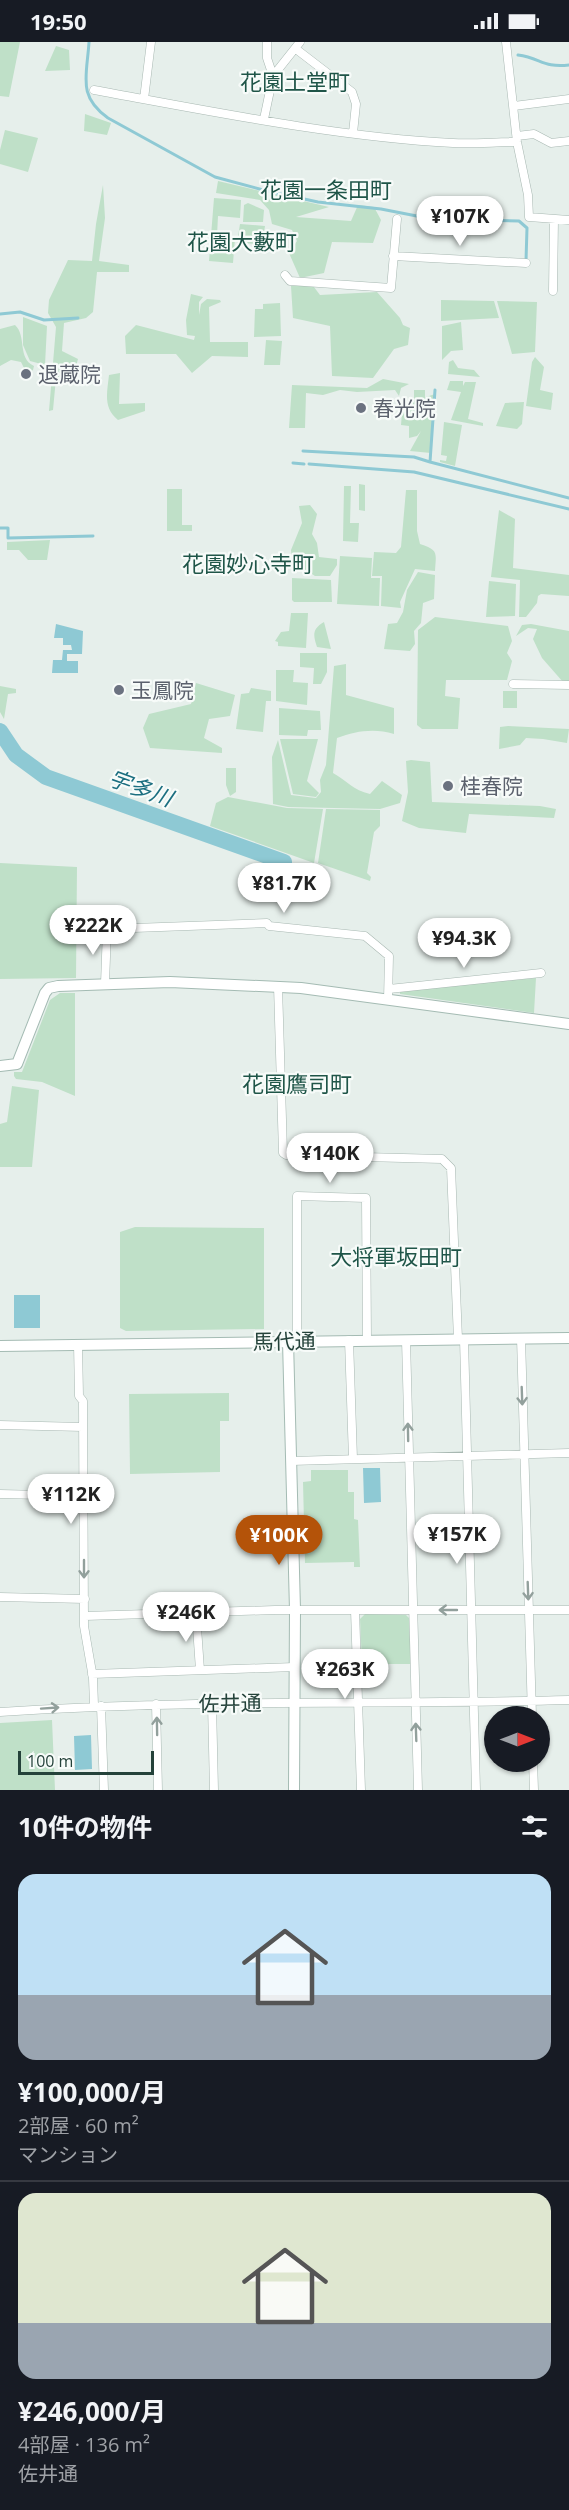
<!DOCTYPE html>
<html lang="ja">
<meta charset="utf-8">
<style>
body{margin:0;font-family:"Open Sans","Noto Sans JP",sans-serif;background:#20242c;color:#f1f3f6;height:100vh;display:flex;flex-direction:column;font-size:22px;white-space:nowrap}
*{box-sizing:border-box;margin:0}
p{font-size:20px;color:#9ea1a6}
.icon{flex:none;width:33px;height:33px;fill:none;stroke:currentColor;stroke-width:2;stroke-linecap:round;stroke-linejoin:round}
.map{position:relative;height:1748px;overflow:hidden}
.drawer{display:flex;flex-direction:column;background:#171b24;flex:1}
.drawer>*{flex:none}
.needle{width:39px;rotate:90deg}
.fabs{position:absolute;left:484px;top:1664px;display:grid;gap:12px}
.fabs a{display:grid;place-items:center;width:66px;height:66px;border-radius:50%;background:#171b24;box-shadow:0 2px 4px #0004;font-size:30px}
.scale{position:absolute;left:18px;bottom:15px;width:136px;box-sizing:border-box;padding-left:6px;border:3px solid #24423a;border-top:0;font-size:16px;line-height:21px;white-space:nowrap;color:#24423a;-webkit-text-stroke:4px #f7fbf9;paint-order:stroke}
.price{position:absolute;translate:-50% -51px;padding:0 14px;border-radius:21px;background:#fff;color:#222;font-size:20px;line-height:39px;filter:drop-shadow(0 2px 3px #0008)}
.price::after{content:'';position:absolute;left:50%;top:36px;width:18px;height:14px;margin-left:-9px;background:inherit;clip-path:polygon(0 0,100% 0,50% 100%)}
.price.current{background:#b45309;color:#fff}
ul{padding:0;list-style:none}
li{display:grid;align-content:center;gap:12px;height:318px;padding:0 18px}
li+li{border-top:2px solid #363941}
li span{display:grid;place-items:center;height:186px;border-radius:18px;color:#555}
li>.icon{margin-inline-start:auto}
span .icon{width:108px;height:108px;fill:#fffc;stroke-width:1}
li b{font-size:26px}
h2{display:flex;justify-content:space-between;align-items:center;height:72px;padding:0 18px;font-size:26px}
.status{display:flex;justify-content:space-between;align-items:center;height:42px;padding:0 30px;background:#171b24;direction:ltr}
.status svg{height:16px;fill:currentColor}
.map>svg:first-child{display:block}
.green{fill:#bfe0c8}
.water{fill:#8ec9d4}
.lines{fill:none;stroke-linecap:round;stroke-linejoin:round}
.stream{stroke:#8ec9d4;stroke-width:3}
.river{stroke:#8ec9d4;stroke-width:16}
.street-casing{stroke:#a8b8b2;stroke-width:9}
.secondary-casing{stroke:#a4bbb3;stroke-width:12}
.street{stroke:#fff;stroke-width:8}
.secondary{stroke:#fff;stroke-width:10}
.oneway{stroke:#92a09c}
.worship-dot{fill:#6b7280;stroke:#f7fbf9;stroke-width:2}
.labels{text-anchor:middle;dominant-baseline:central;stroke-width:4.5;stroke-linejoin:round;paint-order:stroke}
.worship-label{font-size:21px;fill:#5b616d;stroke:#f7fbf9;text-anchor:start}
.street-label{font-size:21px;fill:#24423a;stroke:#f7fbf9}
.neighbourhood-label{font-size:22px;fill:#1f5548;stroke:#f7fbf9}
.water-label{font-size:22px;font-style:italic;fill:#1c6f80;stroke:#f7fbf9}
</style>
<div class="status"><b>19:50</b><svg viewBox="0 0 49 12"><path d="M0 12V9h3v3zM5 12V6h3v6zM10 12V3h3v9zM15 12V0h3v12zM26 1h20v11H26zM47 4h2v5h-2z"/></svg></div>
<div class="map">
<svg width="569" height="1748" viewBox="0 0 569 1748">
<rect width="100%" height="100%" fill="#e6efeb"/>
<!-- green -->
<path class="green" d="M0,0H20L9,55L0,54Z
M56,4L69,8L70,28L45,29Z
M85,72L111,81L107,93L84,89Z
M5,88L38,96L28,130L0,122V108Z
M218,139L329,165L296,175L351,179L358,163L374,165L381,178L373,201L332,200L324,231L300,236L289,211L297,199L292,188L272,182L269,168L260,158L216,151Z
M103,143L105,176L99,219L129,223V230H97L93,270L86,276L64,281L62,309L78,317L73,335L56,336L53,368L49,369L56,285L48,271L49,258L68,218L92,219L96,182Z
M214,156L241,158L240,176L218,174L217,194L235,196L233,221L209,219Z
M248,161L264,168L263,180H243L244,163Z
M240,182L265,184L262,202L237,201Z
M311,241L320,253L377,250L400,276L403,283L410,286L408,303L394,307L373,336L332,334L330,284L293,276L291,244Z
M191,252L203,255L199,260V273L201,262L207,257L220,258L221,260L209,265L210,300H248V315L212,314L192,331L176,312H126L125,294L136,283L194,298L195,294L187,293L186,278Z
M441,258L494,259L499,276L441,279Z
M497,259L537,260L535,310L512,312Z
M280,261L281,294L254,295L255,267H263V262Z
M23,275L47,284L45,323L30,319L23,303Z
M461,280L463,308L451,309L442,318V284Z
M15,283C27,294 17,316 34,324L33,328L27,332L21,320L11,318L0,324V287Z
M266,298L282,299L280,323H264Z
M535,315L544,325L540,348L553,351L551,368L526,364L532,320Z
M453,318L458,326L474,328L480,335L448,332L449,320Z
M120,331L119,362L145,361V369L118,378C103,366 107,351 109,333Z
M383,337L409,342L401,346L399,354L395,348L357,350L340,348L323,353L306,351L305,386H289L292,343L367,346Z
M450,339H463V344L465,340H476L468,377L483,381V384L451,378L461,350L447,348Z
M414,348H425V359L426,355L435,352L431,411L410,409L421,389L417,394L409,396V384L401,383L403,359H414Z
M524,360L522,382L517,387L496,384L505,361Z
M444,380L462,383L455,424L440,420V418L446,419L447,414L441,413Z
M359,442L365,443V469L359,468Z
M344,444H351L350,481H359L358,500L343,499Z
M167,447H182V483H192V489H167Z
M406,448H417V489L420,502C439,508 436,511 435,529L415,527L400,560L401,566L381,564L382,534H372L374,510L396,511L401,505Z
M310,463L317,472L312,492L317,501L319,515L337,517V523L330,534H315L292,519L291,508L302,481L299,464Z
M499,468L515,477L513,526L569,533V554L541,552L538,554L537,561L526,575H519L520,538L491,535Z
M50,498L47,518H28L19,508H7V500Z
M340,514L372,516L371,536H380L379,564L337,562Z
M418,530L435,533L434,557L423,561L421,581L414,589L415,602L410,609L384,607L388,582L397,581L403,570L407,548Z
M292,536L331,538L332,560H294L292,558Z
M489,539L516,542L515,574L486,575Z
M291,571H308L306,606L278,604V600L275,599L281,590L289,589Z
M435,575L508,584L512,599L507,611L512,619L507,638H446L445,654L460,656L458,687H422L417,683L418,588Z
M324,580L331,607L317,605C313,593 312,587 324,580Z
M531,582L569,589V640H563L542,616L533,597L537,587L528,586L516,594L522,583Z
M300,611H327V630L321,642H313L314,626L300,625Z
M346,622V653L394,666V692C374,686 356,689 337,696L333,731C347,739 353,748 370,752L382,739L402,753L400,761L380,767L288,765L273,762L272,715L278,698L291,753L316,756L321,750L320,738L326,723L334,624Z
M276,628H294L293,640L308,641L307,663L276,659Z
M196,641L235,653L230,674L209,677L204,696L222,706V711L150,706L143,686L149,672L191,662Z
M0,644L16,647V651L8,652L4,677L0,670Z
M251,646L271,649V659H266L263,690L236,687L241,652L249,651Z
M503,649H517V666H503Z
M279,666L320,669L321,688H308L307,694L279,693Z
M508,684L569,687L567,701L543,697L526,696L520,703L499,707L500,685Z
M280,697H318L307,739L319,751L316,755L293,752Z
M411,718L430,720L432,760L540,764L556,767L554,776L469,772L466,791L419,786L402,779L408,750L406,719Z
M226,726H236V750L230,754L226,743Z
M228,755L287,766L323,767L314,821L210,784L216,761Z
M326,767L380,768V784L374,790L367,831L371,835L370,839L318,821Z
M0,821L77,825L76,936L0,937Z
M536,936L534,971L400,952V948Z
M60,951H75V1054L42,1040L16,1037L14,1034V1030H22L50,958Z
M12,1044L39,1048L32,1125H0V1082L7,1080Z
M135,1185L264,1186V1287L126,1289L120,1286V1190Z
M229,1351V1379H220V1430L130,1432L129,1352Z
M311,1428H348V1450H354V1477L358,1478L360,1525H354V1520L305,1521L303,1440L311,1439Z
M365,1572L406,1573L409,1576L411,1622H362L360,1577Z
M52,1678L55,1748H0V1681Z"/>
<!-- water -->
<path class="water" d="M56,582L83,589L82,612H67V619H78V631H52L53,618H62L63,608H72L71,603H63V596H54Z
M14,1253H40V1286H14Z
M363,1426H380L381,1460L364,1461Z
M91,1693L92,1727L75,1728L74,1694Z"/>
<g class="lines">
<!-- stream -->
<path class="stream" d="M89,0C87,34 77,54 108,76L215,135L267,149L318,160L381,167L432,177L519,179L527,186L526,219
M518,13C541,16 543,26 569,23
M0,272L20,270L44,278L78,276
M303,409L414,415L430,420L435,348
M430,420L569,456
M293,421L304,422
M309,422L414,430L569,467
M0,486H8V496L93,494"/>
<!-- river -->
<path class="river" d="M0,689L16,713L46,735L284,820"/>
<!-- street casing -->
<g class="street-casing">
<path id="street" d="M267,0V16L273,34
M506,0L517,100L528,153L529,175L569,178
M296,7L352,50L356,62L353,91
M94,48C210,69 336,95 453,101C474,102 496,100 517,100
M144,57L151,0
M514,64L569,57
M264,77L273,34L300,0
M517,94L534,92L551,101L569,99
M393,214L526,221
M285,233L290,239L391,246L397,177
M553,249L554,177
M513,642L569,643
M105,942L107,887L267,881L269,884L365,894L389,914L388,958
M278,944L283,1111L286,1113L442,1117L451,1126L458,1297
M389,947L541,931
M521,1296L532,1674
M464,1297L476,1748
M349,1298L353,1417
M406,1298L418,1748
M297,1299V1154L366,1156L367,1298
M78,1302L79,1354L83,1359L84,1584L93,1636L94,1663
M0,1383L83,1385
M291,1419L569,1411
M0,1452L84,1454
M0,1555L85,1557
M355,1568L361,1748
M196,1571L200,1628
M85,1574L275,1568H569
M92,1632L294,1625
M156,1662L158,1748
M212,1662L214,1748
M101,1664L104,1748
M0,1670C189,1657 379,1663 569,1658
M533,1719L534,1748"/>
</g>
<!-- secondary casing -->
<g class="secondary-casing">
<path id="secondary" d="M0,1024L17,1022L45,951L49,946L58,944L170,940L301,946L569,982
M288,1299L295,1568L294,1748
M0,1304L569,1296"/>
</g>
<!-- street -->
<use href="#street" class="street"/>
<!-- secondary -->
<use href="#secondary" class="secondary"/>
</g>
<!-- one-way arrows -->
<defs><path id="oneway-shaft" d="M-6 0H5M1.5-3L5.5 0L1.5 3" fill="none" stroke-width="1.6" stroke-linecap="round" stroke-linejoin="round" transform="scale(1.5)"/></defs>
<g class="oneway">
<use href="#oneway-shaft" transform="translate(522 1354) rotate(88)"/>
<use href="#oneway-shaft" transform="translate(408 1390) rotate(-91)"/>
<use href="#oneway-shaft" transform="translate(84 1527) rotate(90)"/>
<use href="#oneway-shaft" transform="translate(528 1549) rotate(88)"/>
<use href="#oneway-shaft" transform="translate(448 1568) rotate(180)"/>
<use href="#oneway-shaft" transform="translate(50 1666) rotate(-4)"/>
<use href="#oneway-shaft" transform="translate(157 1684) rotate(-91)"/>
<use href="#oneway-shaft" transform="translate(416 1690) rotate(-92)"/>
</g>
<!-- markers -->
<g class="worship-dot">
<circle cx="26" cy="332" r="6"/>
<circle cx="361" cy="366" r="6"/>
<circle cx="119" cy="648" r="6"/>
<circle cx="448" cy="744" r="6"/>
</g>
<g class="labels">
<!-- worship labels -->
<g class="worship-label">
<text x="38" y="332">退蔵院</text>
<text x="373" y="366">春光院</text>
<text x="131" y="648">玉鳳院</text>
<text x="460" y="744">桂春院</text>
</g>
<!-- street labels -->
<g class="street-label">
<text transform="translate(284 1299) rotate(-1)">馬代通</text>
<text transform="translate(230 1661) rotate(-1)">佐井通</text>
</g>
<!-- neighbourhood labels -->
<g class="neighbourhood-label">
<text x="295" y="39">花園土堂町</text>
<text x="326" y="147">花園一条田町</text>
<text x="242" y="199">花園大藪町</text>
<text x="248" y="521">花園妙心寺町</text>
<text x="297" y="1041">花園鷹司町</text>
<text x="396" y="1214">大将軍坂田町</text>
</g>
<!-- water labels -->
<g class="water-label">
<text transform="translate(141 745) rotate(20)">宇多川</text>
</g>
</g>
</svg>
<div class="fabs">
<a><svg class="needle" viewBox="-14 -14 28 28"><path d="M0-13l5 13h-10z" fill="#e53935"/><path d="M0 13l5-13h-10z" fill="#9ea1a6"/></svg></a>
</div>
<div class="scale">100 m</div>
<b class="price" style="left:460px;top:205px">¥107K</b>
<b class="price" style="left:284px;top:872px">¥81.7K</b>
<b class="price" style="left:93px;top:914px">¥222K</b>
<b class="price" style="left:464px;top:927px">¥94.3K</b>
<b class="price" style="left:330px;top:1142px">¥140K</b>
<b class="price" style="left:71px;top:1483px">¥112K</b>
<b class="price" style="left:457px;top:1523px">¥157K</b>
<b class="price current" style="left:279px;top:1524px">¥100K</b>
<b class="price" style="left:186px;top:1601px">¥246K</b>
<b class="price" style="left:345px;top:1658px">¥263K</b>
</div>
<section class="drawer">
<h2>10件の物件<svg class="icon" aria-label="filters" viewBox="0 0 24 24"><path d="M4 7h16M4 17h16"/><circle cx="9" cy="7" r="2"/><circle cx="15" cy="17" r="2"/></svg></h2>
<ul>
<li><span style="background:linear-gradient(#bfe0f5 65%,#9aa5b1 0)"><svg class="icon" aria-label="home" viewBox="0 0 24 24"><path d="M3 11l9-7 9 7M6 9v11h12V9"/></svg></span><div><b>¥100,000/月</b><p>2部屋 · 60 m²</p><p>マンション</p></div></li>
<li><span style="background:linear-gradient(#dfe7d0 70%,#9aa5b1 0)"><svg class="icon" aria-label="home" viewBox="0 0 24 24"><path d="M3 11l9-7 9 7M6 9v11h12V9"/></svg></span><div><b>¥246,000/月</b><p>4部屋 · 136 m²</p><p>佐井通</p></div></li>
</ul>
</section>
